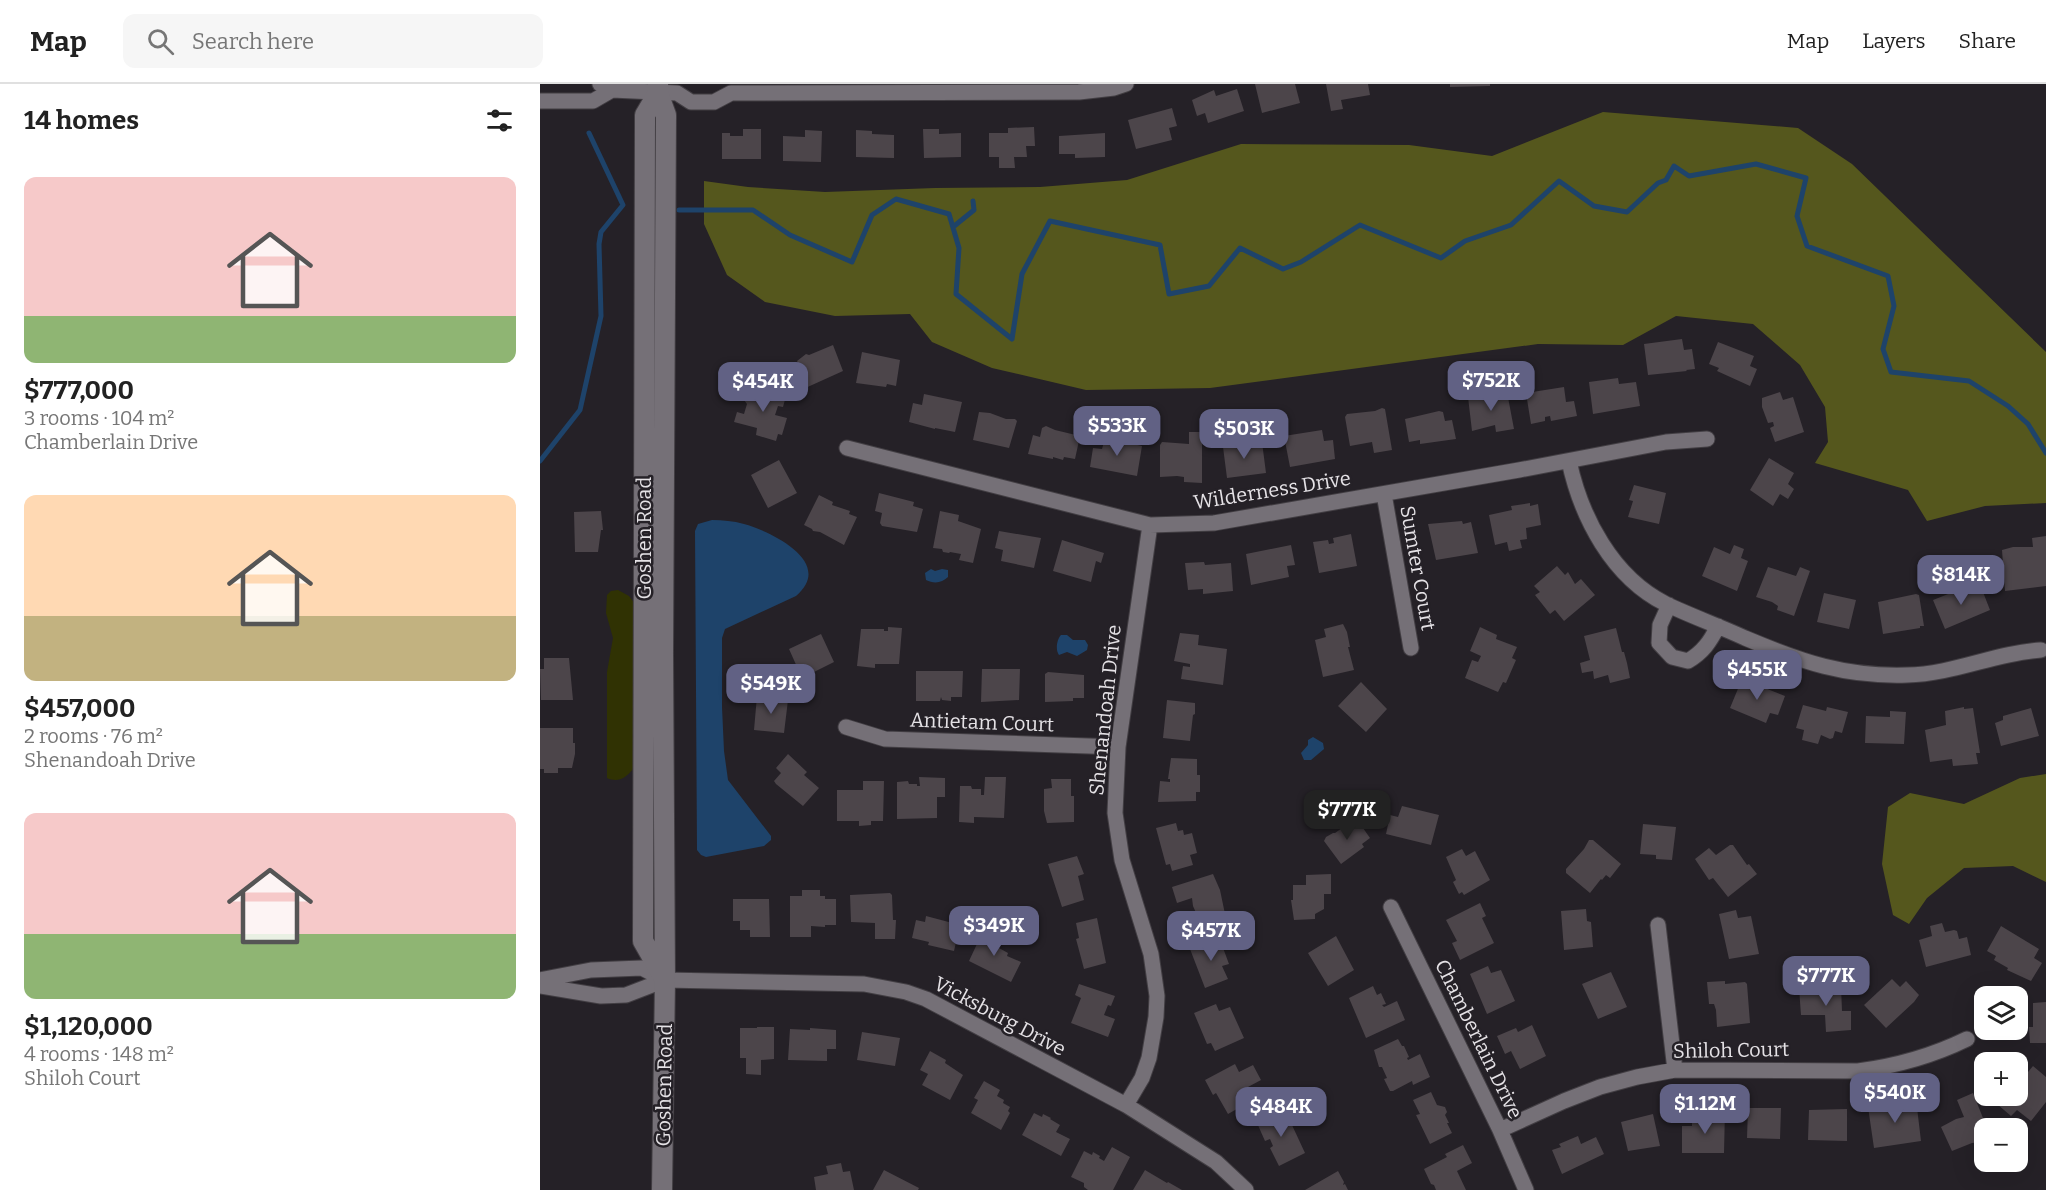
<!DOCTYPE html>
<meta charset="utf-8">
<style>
body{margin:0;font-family:Bitter,serif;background:#f6f6f6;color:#222;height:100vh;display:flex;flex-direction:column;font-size:22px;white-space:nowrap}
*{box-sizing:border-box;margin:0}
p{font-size:20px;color:#767676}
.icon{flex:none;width:33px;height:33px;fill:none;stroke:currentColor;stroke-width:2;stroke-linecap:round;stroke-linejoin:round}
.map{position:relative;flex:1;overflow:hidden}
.panel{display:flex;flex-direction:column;background:#fff;width:540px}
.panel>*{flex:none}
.controls{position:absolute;left:1434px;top:902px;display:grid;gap:12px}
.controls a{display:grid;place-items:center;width:54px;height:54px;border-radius:12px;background:#fff;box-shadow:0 6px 24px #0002;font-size:30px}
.price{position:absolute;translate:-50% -51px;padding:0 14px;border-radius:12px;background:#616184;color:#fff;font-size:20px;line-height:39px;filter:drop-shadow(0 2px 3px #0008)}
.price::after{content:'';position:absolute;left:50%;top:36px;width:18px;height:14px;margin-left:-9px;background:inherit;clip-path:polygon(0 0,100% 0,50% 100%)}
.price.on{background:#222;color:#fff}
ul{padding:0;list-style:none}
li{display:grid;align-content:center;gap:12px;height:318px;padding:0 24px}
li span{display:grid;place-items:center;height:186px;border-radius:12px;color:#555}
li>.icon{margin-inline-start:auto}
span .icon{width:108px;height:108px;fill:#fffc;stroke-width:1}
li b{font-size:26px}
h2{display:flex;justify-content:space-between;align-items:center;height:72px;padding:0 24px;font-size:26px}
header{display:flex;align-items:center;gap:36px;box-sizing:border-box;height:84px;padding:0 30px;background:#fff;border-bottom:2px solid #e0e0e0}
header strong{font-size:28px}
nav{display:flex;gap:33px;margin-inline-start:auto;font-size:21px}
.search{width:420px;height:54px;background:#f6f6f6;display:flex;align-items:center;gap:15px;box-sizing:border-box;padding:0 21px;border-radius:12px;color:#767676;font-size:22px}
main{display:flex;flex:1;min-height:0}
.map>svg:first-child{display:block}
.green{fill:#303203}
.forest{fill:#55571d}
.water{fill:#1e436a}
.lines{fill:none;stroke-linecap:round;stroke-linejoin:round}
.stream{stroke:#1e436a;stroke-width:5}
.building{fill:#4c454a}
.minor-casing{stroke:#423e43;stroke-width:17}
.tertiary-casing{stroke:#423e43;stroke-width:22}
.minor{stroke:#757077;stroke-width:15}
.tertiary{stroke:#757077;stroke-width:20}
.labels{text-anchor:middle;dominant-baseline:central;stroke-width:5;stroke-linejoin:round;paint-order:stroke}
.street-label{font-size:20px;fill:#e5e2e6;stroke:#252127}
</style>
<header>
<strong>Map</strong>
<div class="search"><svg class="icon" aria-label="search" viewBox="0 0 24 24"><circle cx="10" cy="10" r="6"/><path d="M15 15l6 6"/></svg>Search here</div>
<nav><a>Map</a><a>Layers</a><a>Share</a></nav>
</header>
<main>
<section class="panel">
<h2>14 homes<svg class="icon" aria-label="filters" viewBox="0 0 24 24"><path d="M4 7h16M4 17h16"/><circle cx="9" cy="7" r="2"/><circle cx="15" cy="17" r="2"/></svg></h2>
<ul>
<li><span style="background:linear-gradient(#f6c9c9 75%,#8fb573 0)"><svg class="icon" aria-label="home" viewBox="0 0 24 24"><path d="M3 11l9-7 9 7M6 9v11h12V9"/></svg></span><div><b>$777,000</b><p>3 rooms · 104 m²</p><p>Chamberlain Drive</p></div></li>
<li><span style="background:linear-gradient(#ffd9b3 65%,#c2b280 0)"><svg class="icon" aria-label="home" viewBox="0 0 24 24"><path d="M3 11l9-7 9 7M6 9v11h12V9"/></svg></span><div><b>$457,000</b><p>2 rooms · 76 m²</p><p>Shenandoah Drive</p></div></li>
<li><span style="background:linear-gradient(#f6c9c9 65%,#8fb573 0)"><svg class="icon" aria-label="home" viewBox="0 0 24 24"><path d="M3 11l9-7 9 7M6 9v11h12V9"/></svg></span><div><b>$1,120,000</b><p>4 rooms · 148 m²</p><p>Shiloh Court</p></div></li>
</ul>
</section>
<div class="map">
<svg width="1506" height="1106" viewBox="0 0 1506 1106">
<rect width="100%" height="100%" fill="#252127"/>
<!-- green -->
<path class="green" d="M78,506L89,512L95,520V624L93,627L95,633L93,685C86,694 78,699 67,694V588L73,554L66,529L67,511L71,507Z"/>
<!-- forest -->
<path class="forest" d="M1063,28L1258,44L1312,80L1506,268V419L1445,422L1387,437L1368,406L1275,379L1288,358L1285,323L1260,281L1213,240L1136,232L1083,261L998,260L670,304L546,306L452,284L392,258L370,230L295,232L225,218L187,191L164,140V97L208,103L285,108L395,104L500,103L587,96L701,60L869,61L952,72Z
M1506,690V798L1473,782L1424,784L1387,814L1369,840L1353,831L1342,780L1348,723L1370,709L1424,720L1480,694Z"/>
<!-- water -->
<path class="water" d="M172,436C183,436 193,437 204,440C233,448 295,479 256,512L185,545L182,554V623L184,667L188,696L231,752V756L224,762L166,773L161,771L157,766L155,447L158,440Z
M391,485L395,487L402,485L408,486V493C402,499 394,500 386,496L385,489Z
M521,551H527L533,556H545L548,561L547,566L537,572L527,568L519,571C515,566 517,555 521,551Z
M773,653L783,659L784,665L771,676H764L761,669L768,661V656Z"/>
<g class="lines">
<!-- stream -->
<path class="stream" d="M139,126H213L250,151L312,178L332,131L356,115L409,130L419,164L416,210L472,255L482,190L510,137L620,161L629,210L669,202L700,164L743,185L761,178L820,141L901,174L925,157L971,141L1019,97L1054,122L1087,128L1118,99L1126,96L1134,82L1149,92L1216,80L1266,94L1257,132L1267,162L1348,192L1354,222L1343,265L1351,288L1429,297L1468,322L1488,340L1506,369
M413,143L434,126L433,117
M0,377L40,326L61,232L59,160L61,148L83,121L49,49"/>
</g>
<!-- building -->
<path class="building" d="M715,0H755L760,19L722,29Z
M786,0H828L830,11L801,16L803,25L791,27Z
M910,0H950V2L910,3Z
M697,5L704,27L668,39L665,29L657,32L652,16L674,6L676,12Z
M632,24L637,42L629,44L632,56L596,65L588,36Z
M494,43L495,62H486L487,73H474L475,84H459V73H449V49H468V44Z
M203,45H221V75H182V49H190V52H203Z
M383,45H399V50L421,49V73L384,74Z
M265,46L282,47L281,78L243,77V52L265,53Z
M316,46L332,47V50L354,51V74L316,73Z
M565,49V73L535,74V70H519V52Z
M1142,255L1144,266L1152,265L1155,285L1146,286L1147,287L1108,291L1104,260Z
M1178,258L1214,272L1210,282L1217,285L1210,302L1177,287L1179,284L1169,280Z
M293,261L303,287L261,306L254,289L261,286L257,277L266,270L269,271Z
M322,268L360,276L356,302L347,300L346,303L316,299Z
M1078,294L1079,300L1096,298L1100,322L1053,330L1049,298Z
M210,302L246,312L243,323L238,322L235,331L247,334L242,351L238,350L236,357L216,351L217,344L194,338L197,328L204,330L207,320L204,316L208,311Z
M1024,303L1026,318L1034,317L1037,332L1011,337L1010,332L1005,333V337L991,340L986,309Z
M964,306L967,308L974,345L956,348L955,341L932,347L928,313L955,310Z
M1240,308L1243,316L1253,313L1264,348L1235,358L1230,344L1234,342L1233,338L1228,339L1222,323V314Z
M384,310L422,318L415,348L395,344V345L369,338L373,319L382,321Z
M842,324L845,325L852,366L834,369L832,358L810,362L805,333L807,330L835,327Z
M899,327L903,328L905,337L912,336L916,355L880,360V356L869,358L865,335Z
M439,328L450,329L466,335H475L477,337L469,364L433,356Z
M506,342L515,346L540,352L535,375L524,373L523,376L513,373V375L488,370L493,351L500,353L502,344Z
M782,346L784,357L793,356L795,375L750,383L744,352Z
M649,348H662V399L644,398V393L637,392L620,393V361L622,358L649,360Z
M565,354L602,362L597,392L550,383L553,364L562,365Z
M722,358L726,389L687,394L683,363Z
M1229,374L1254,389L1248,400L1254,405L1248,415L1240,410L1233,422L1210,406Z
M239,376L257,409L228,424L211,391Z
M1094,401L1126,409L1119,440L1088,433L1093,417L1089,416Z
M339,409L374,418L373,422L383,425L377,448L342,442L340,439L342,429L335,427Z
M279,411L293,418L292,421L310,427L309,430L317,433L304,461L280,448L273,447L272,445L264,441Z
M990,419V422L998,420L1001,441L986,444L987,455L980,456L982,464L969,467L967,458L955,461L949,431L972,426L971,422Z
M61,427L63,446H61L58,468H35L34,428Z
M400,427L419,431L418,437L441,445L433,479L419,476L421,470L410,468L409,469L403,468L402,465L393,464Z
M922,437L923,440L931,438L938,469L896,476L888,440Z
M459,447L501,454L494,484L461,477L463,466L455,464Z
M811,450L817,482L779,489L773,458L788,456L789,460L794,459L793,454Z
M1506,452V502L1465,507L1462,466L1473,463H1493L1492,454Z
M522,456L564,469L561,479L556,477L551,498L513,487Z
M751,461L755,481L747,482L749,493L711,501L706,470Z
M1194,461L1204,465L1201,474L1208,477L1197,507L1162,492L1174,463L1190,470Z
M664,478L665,481L691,479L693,507L663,510V505L648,506L645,479Z
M1017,482L1025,491L1028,488L1035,500L1041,495L1055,511L1024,537L1015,526L1010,530L995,511L1000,508L994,502Z
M1228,483L1256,492L1260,483L1270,487L1254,532L1237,526L1238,522L1232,518L1216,513Z
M1431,501L1435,510L1443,508L1450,526L1405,545L1393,516Z
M1284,509L1316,516L1309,545L1277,538Z
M1376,510L1379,511L1384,542H1380V544L1343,550L1338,518Z
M803,540L807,548L810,563H808L814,586L783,593L775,556L786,553L784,545Z
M348,543L362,544L359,580H335V584L317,582L321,545H344V547H348Z
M940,543L957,551L956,555L977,563L972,574L976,576L966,599L963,598L958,608L925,594L932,576L938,578L941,572L930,567Z
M1076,544L1082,568H1084L1087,579L1090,594L1070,599L1068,591L1054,595L1053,587L1042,589L1040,579L1050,576L1044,552Z
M640,549L659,551L658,561L687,565L683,601L641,595L643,582L650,583V580L634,577Z
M281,550L294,578L262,594L249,565Z
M4,574H29L33,616H1L0,585H4Z
M442,585H480L479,616L441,618Z
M376,587H423L422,613H411V617L402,616L401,613L400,617H376Z
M508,588L544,591V614H533V617L505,618V590Z
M1202,595L1245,612L1238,631L1230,629L1226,639L1190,624Z
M821,598L847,625L826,648L798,622Z
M217,612L248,616L244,649L214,646Z
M627,616L655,619V630L653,631L650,657L623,654Z
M1263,621L1286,627L1287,623L1308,628L1302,649L1295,647L1293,654L1290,655L1281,651L1278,660L1262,656L1264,646L1256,644Z
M1424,623V625L1433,624L1440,669H1436L1438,680L1413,682L1412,675L1390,678L1385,646L1406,641L1405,627Z
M1491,624L1499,652L1461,662L1455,639L1463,636V632Z
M1350,627L1366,628L1364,660L1325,659L1326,632L1350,633Z
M0,644H33V659H35V670L32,684H18V689H4V685H0Z
M248,670L267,688L264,691L279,704L263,722L236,700L234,697L241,689L236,684Z
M631,674L657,675V691H660V708H656V717L618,718L620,697L630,698V695H628Z
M379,693L405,694V713H397V734L357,735V698L368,697L369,700H377V702H380Z
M445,693H466L464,734L434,733V739L419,738L420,702H431L432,705H441V711H444Z
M511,695H531V712H534V738L507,739L504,727V705L512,704Z
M323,697H344L343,737H331V741L319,742V737H297V706H323Z
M862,722L899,731L891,761L846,750L850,731L858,733Z
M816,734L830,754L822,760L824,763L801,780L784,757L786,753L793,749H795Z
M636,739L638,747L643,746L644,751L652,749L657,769L650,771L653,781L632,787L630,780L626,781L616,744Z
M1103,740L1136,743L1132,776L1116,775V771L1100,770Z
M1049,756H1053L1081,780L1070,794L1066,791L1062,796L1061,795L1050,809L1026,789V785L1044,765Z
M1190,761H1193L1207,781L1209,780L1217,790L1188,813L1173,794L1169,796L1155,775L1169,764L1176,771Z
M922,765L926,772L935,767L950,796L924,811L922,808L919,810L913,798L916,796L906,773Z
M537,772L544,790L538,792L544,816L522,823L508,780Z
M673,790L680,806L685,830L660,838L653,822L652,814L637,819L632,803Z
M791,790V810H784V825L775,830V835L754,836L751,816H753V801H766V791Z
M262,806H280V812H285V815H296V841H285V843L271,842V853H250V812H262Z
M350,809L352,811L353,836H356L355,855H335V839L311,838L310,811Z
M193,815H229L230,853H210V846H200V837H193Z
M940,819L946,832L942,834L954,859L920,876L912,859L917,857L906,836Z
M1046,825L1047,837L1051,838L1053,863L1024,866L1021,827Z
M1196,826L1198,834L1211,832L1219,870L1189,875L1179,830Z
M386,832L420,841L414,867L388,861L389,858L372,854L376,836L385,838Z
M557,834L566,879L544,885L536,855L539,854L536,839Z
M1402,839L1405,848L1414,846L1417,847L1419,855L1427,853L1431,871L1386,883L1379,856L1392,852L1390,842Z
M1461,842L1499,865L1494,874L1502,879L1491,897L1467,886L1468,884L1454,876L1456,872L1447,867Z
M443,847L461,855L459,864L468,869L467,872L481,878L471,898L429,877Z
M796,852L814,886L788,902L768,869Z
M679,853L689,880L682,882L688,895L665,904L650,865Z
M948,882L951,889L961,886L975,917L947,930L930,890Z
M1071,888L1087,923L1058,935L1042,900Z
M1352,895L1360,903L1366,897L1379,911L1374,918L1346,944L1324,921Z
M1185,897V900L1205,898L1207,900L1210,939L1177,943L1176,926L1174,920H1169L1167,898Z
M539,900L575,912L571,922L568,921L564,931L575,935L568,953L531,939L541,914L535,911Z
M833,902L837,911L841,909L846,920L842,921L844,923L857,917L865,936L826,954L809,914Z
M1269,902L1270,904L1301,902L1302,927H1311V946L1286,948L1285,931H1261L1259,904Z
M1506,918V959H1490L1489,943H1493V919Z
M676,920L679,927L690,923L704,954L675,967L671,959L667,960L654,929Z
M992,941L1006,972L980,985L971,967L965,970L957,952L976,944L978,948Z
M217,943H234V975L221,976V991L206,990V974H200V944H217Z
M270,944L296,946V965H287V977L248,976L250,945L270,946Z
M322,948L360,954L355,982L317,976Z
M858,955L862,962H864L869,973L867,974L868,976L880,970L890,993L873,1001L872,997L853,1007H850L844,995L847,994L842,983H839L834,966Z
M390,967L406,976L405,979L423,991L410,1016L382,1001L388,990L380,986Z
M695,980L699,988L713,981L721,996L708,1003L711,1007L700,1014L704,1021L688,1030L676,1009L673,1011L665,996Z
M1493,982L1506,993V1018L1491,1037L1477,1026L1471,1032L1457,1020L1462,1011H1478V1000Z
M444,997L460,1006L457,1012L464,1016L463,1019L470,1023L468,1027L470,1029L461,1046L431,1029L438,1016L434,1014Z
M891,1008L897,1021L905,1023L907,1028L905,1031L909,1039H907L912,1049L890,1060L876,1031L880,1030L873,1016Z
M1433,1009L1447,1044H1444V1054L1440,1058L1432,1059L1412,1067L1401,1043L1416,1035L1424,1033L1417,1016Z
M1376,1015L1381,1057L1334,1064L1328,1023L1359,1020L1358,1019Z
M1208,1024H1241L1240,1055L1207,1054Z
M1307,1025V1057L1268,1056L1269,1026Z
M745,1026L765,1069L739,1082L730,1064L733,1062L730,1055L725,1057L717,1039Z
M1167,1026H1185L1184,1069H1142V1042H1152V1038H1167Z
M494,1029L502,1033L503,1030L511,1034L510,1035L520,1041L516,1048L530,1055L521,1072L482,1051Z
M1113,1030L1120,1062L1088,1067L1081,1038Z
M1038,1052L1041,1060L1056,1053L1064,1070L1022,1090L1012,1066L1021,1063L1019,1060Z
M923,1061L932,1079L917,1087L926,1106H896L894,1101L891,1100L884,1085L907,1073L905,1070Z
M572,1063L590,1073L573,1106H548L544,1103V1099L531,1093L544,1067L552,1071L553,1068L560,1072L559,1074L564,1077Z
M301,1079L303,1088L310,1087L314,1106H276L274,1093L288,1090L286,1082Z
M344,1086L379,1104L378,1106H333Z
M605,1086L627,1099L628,1098L642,1106H593Z
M798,1087L804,1098L803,1101L805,1100L808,1106H765Z"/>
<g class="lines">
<!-- minor casing -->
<g class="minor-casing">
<path id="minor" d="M60,0L72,6L137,9L151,18H174L191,9L539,8L574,4L586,0
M0,17H53L72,6
M307,364L610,441L674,439L979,386L1126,358L1167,355
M1029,377C1041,433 1072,493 1126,520C1151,532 1179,542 1205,554C1262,578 1305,593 1367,591C1414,590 1455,569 1501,566
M844,410L871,564
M1129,521L1120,541L1119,559L1132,573L1148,577C1163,568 1170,558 1178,542
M306,643L345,655L578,663
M851,823L960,1046L986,1106
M1118,841L1135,986
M0,896L51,886L102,884L125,896
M0,902L61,912L86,911L125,896L324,900L366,908L386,915L586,1021L676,1078L706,1106
M586,1021L602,994L609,974L616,933L617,912L611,870L582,776L575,729L578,663L610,441
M960,1046L1024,1017L1060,1003L1097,993L1135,986L1318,987C1357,982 1392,972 1427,955"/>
</g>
<!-- tertiary casing -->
<g class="tertiary-casing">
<path id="tertiary" d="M118,0V9L126,31L123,570L125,896L122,1106
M118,9L105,31L103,857L124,894"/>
</g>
<!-- minor -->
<use href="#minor" class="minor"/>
<!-- tertiary -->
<use href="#tertiary" class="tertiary"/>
</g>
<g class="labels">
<!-- street labels -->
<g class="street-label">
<text transform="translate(732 406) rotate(-9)">Wilderness Drive</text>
<text transform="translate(104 454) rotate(-90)">Goshen Road</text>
<text transform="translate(878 484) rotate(80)">Sumter Court</text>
<text transform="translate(565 626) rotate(-84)">Shenandoah Drive</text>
<text transform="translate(442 638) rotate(2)">Antietam Court</text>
<text transform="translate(460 932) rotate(28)">Vicksburg Drive</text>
<text transform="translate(939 955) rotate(64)">Chamberlain Drive</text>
<text transform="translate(1191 966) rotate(-1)">Shiloh Court</text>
<text transform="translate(124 1001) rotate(-89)">Goshen Road</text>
</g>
</g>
</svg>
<div class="controls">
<a><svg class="icon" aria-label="layers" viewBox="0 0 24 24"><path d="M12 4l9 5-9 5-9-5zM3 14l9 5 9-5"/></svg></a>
<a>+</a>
<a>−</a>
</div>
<b class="price" style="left:951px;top:328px">$752K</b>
<b class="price" style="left:223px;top:329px">$454K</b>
<b class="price" style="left:577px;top:373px">$533K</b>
<b class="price" style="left:704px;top:376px">$503K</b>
<b class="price" style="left:1421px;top:522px">$814K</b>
<b class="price" style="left:1217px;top:617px">$455K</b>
<b class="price" style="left:231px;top:631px">$549K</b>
<b class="price on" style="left:807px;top:757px">$777K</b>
<b class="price" style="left:454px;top:873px">$349K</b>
<b class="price" style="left:671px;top:878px">$457K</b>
<b class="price" style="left:1286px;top:923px">$777K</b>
<b class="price" style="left:1355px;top:1040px">$540K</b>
<b class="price" style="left:1165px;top:1051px">$1.12M</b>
<b class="price" style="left:741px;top:1054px">$484K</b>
</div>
</main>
